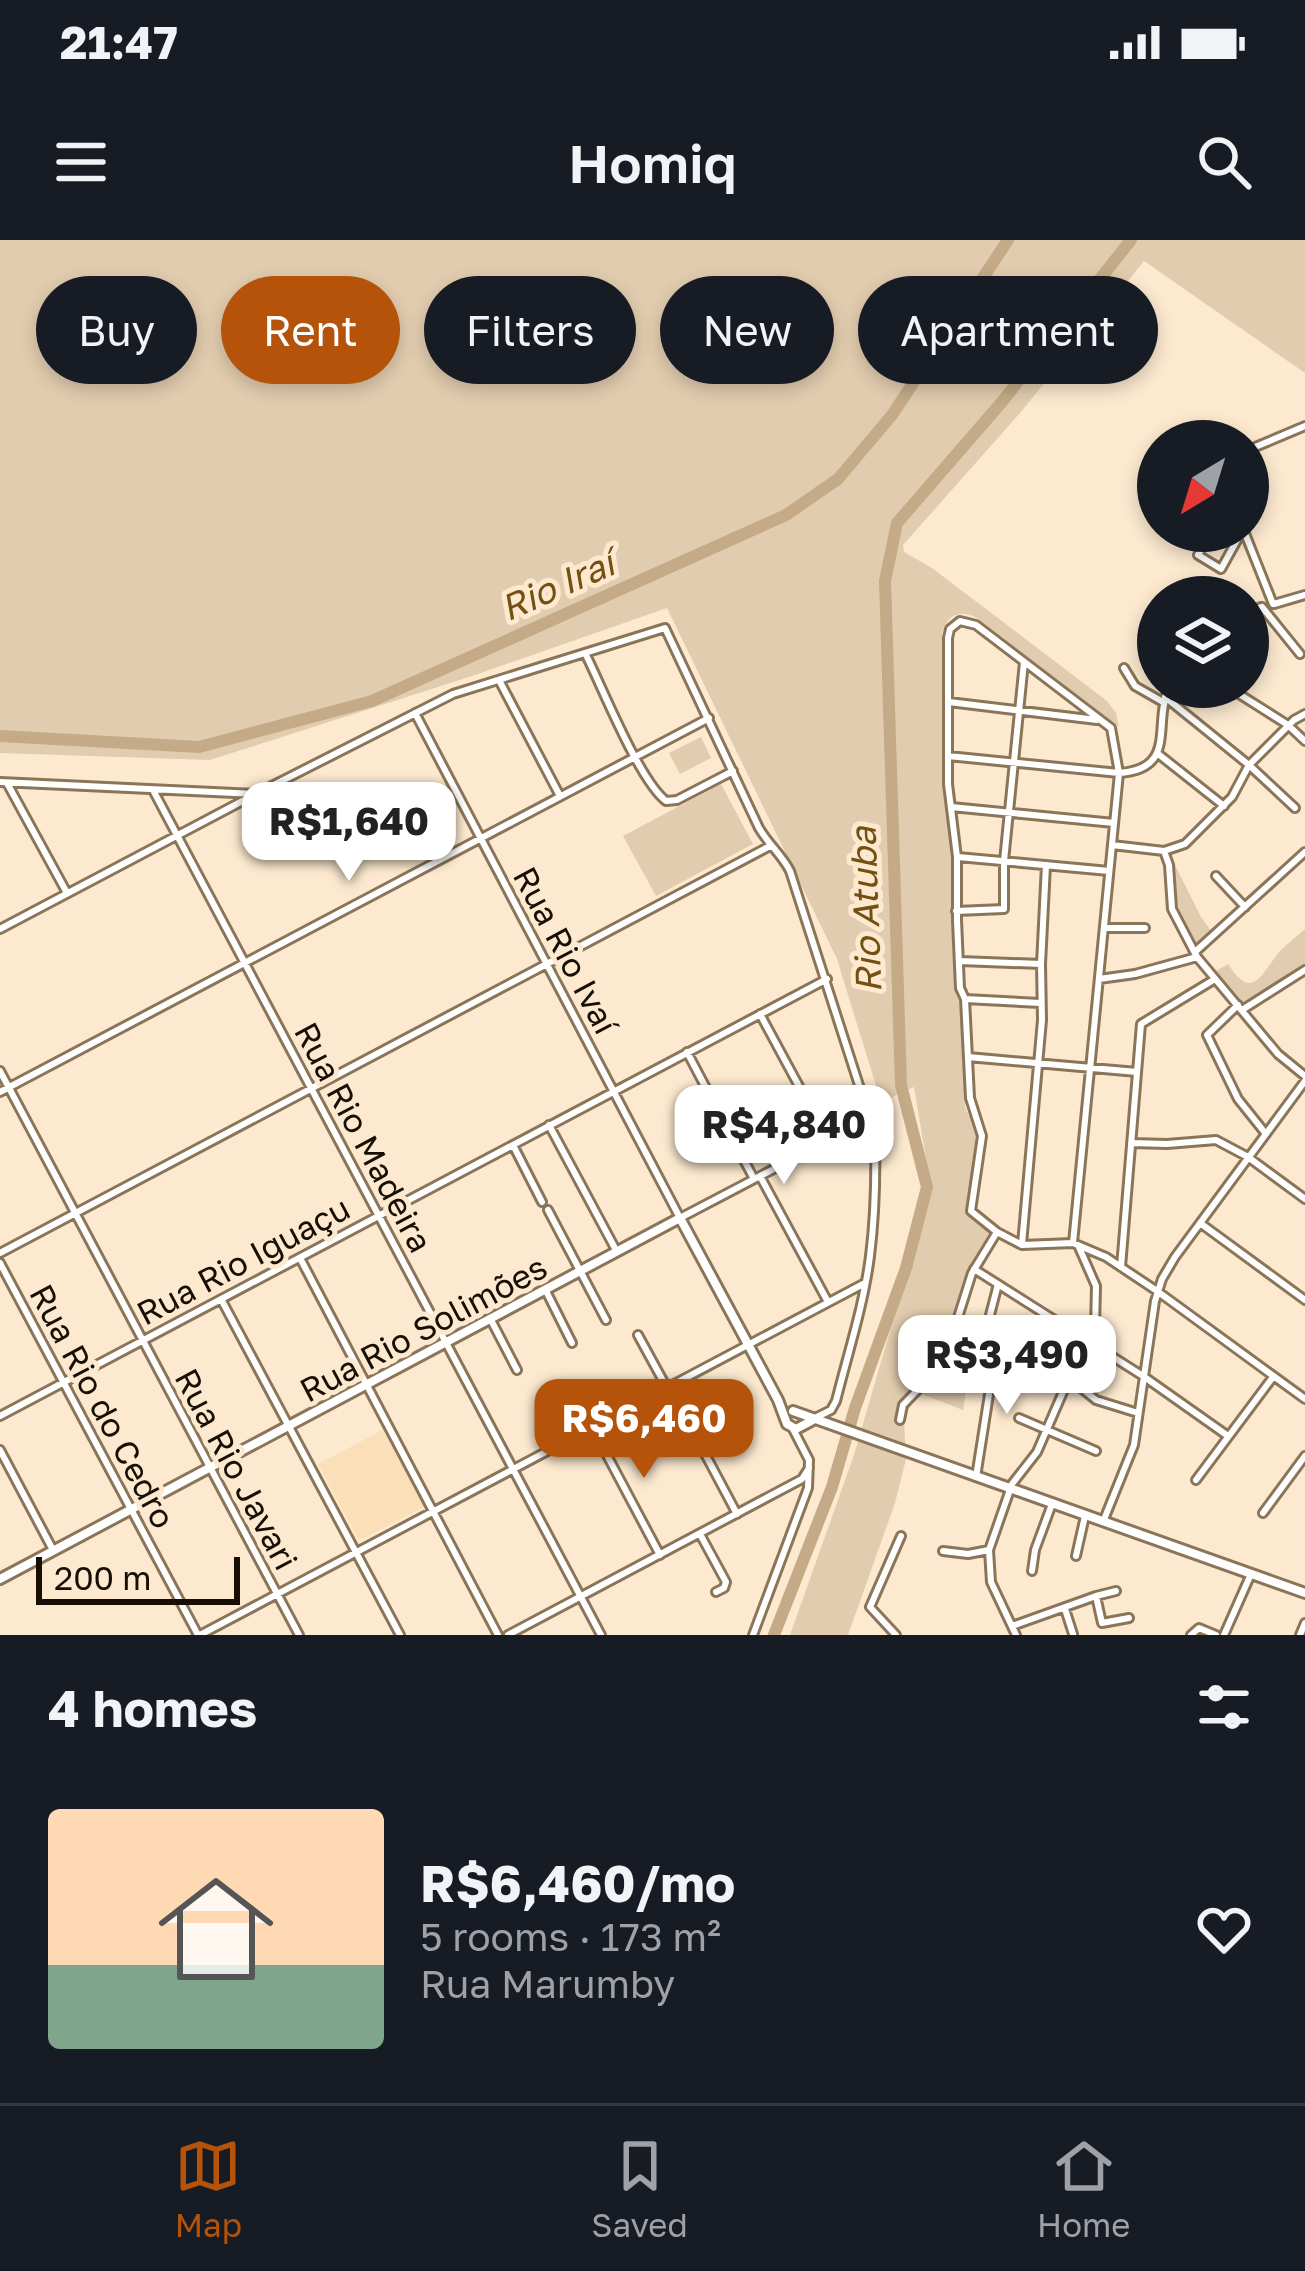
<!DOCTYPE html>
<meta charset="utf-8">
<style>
body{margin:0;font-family:"Golos Text",sans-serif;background:#20242c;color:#f1f3f6;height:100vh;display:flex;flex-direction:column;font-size:45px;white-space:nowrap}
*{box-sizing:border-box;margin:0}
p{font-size:39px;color:#9ea1a6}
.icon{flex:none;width:66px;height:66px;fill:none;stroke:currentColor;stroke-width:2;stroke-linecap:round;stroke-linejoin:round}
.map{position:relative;height:1395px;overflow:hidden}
.side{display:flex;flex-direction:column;background:#171b24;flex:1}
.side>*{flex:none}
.hud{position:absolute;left:36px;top:36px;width:1233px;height:108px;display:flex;gap:24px}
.needle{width:78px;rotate:218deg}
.buttons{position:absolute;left:1137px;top:180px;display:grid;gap:24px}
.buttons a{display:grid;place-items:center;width:132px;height:132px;border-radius:50%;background:#171b24;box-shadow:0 6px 18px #0003;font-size:60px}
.scale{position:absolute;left:36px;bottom:30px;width:204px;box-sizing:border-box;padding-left:12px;border:6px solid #170f05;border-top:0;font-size:33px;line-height:42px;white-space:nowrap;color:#170f05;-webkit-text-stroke:9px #fce9cf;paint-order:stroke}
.price{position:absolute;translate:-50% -102px;padding:0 27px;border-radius:24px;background:#fff;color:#222;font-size:39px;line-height:78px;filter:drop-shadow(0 3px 6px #0008)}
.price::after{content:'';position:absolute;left:50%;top:72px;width:36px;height:27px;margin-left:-18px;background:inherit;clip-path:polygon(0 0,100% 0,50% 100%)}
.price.current{background:#b45309;color:#fff}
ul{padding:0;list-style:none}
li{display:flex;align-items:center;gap:36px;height:300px;padding:0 48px}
li span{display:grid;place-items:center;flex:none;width:336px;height:240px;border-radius:12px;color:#555}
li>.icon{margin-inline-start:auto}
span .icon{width:144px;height:144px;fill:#fffc;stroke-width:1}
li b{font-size:51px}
h2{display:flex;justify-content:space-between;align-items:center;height:144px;padding:0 48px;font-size:51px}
.chip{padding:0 42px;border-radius:54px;background:#171b24;box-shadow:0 6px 18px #0003;font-size:42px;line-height:108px}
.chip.current{background:#b45309;color:#fff}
.status{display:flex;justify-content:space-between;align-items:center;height:84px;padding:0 60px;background:#171b24;direction:ltr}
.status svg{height:33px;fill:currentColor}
header{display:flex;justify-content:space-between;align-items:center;height:156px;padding:0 48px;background:#171b24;font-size:54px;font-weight:600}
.dock{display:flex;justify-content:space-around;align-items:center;height:168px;border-top:3px solid #363941;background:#171b24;font-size:33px;color:#9ea1a6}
.dock a{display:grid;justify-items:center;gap:6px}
.dock .current{color:#b45309}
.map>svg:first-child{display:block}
.built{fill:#fbdfb8}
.green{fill:#e2ccaf}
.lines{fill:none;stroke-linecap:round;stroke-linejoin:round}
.river{stroke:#c4aa86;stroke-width:12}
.street-casing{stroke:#8b7558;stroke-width:12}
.secondary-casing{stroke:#8b7558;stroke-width:14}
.street{stroke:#fff;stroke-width:6}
.secondary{stroke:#fff;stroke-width:8}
.labels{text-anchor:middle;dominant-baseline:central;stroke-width:10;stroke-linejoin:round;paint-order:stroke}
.street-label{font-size:33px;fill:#170f05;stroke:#fce9cf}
.water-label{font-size:36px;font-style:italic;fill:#734f12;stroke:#fce9cf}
</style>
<div class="status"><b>21:47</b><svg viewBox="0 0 49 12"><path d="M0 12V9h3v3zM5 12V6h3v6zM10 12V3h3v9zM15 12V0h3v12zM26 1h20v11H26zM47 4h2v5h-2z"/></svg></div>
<header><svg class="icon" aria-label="menu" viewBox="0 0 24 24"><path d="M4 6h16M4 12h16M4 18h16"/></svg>Homiq<svg class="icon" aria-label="search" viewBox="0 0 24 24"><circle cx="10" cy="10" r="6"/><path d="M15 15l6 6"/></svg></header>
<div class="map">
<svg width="1305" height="1395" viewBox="0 0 1305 1395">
<rect width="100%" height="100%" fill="#fce9cf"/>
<!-- built -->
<path class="built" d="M383,1190L424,1267L364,1298L358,1299L318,1224Z"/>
<!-- green -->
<path class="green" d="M0,0H1305V133L1144,21L1020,173L903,305L904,312L932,328L1107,461L1116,473L1119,487L977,378C960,369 947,375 942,393L943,550L952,616L956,753L961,768L965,867L977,893L966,972L989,993L971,1025L946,1097L973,1107L963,1170L916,1152L904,1180L906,1219L895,1263L848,1395H790L854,1215L931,949L914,847L881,862L837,719L667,368L472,436L210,520L0,513Z
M701,497L711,518L680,534L669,513Z
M721,544L753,604L656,656L623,596Z
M1172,619L1201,677L1212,692L1197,705C1174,672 1175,658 1172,619Z
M1305,689V724L1244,764L1214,732L1228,724C1251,759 1259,739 1276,716C1283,706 1296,698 1305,689Z"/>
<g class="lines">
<!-- river -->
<path class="river" d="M0,496L199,507L372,461L786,275L838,239L892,175L1008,0
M774,1395L832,1247L855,1168L906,1028L927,947L901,845L885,341L897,283L1001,163L1131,0"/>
<!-- street casing -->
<g class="street-casing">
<path id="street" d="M1248,210L1305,186
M1211,291L1198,315L1221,329L1242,291
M1244,291L1273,364
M1274,364L1305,355
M1262,367L1300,414
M1248,373L1261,367
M586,415C603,449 639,540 666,561L677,560L733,531
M1124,428L1135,446L1163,462
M500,442L560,556
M1228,447L1288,485L1305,501
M1165,457L1249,525L1295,568
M949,462L1097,480
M415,473L680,978L867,880
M1157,513L1224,566
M948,516L1119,533C1181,529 1150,478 1171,447
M0,542L256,554L453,454L665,388L759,588C769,605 782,615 790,631L875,895C876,935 875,976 870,1016C864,1064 848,1113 836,1161L831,1170L815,1178
M7,543L67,653
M153,550L601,1395
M951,567L1114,583
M1112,605L1164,611L1185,604L1232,557L1249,525L1294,480L1305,474
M1164,611L1169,625L1172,669L1197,717L1278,814L1305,836
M958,617L1109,631
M1216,636L1245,667
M956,671L1004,669V621L1024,422
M1104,688H1145
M0,689L252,556
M1196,711L1305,612
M960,721L1041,724
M1099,739L1135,734L1197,717
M965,759L1040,763
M1238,765L1207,795L1238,859L1266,894
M1242,770L1305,730
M760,774L828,900
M687,812L754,939
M968,817L1137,832
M0,831L299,1395
M0,852L709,478
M549,885L617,1012
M1131,903L1167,904L1216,900L1248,917L1305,959
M513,905L542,962
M760,936L828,1062
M548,970L606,1080
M1200,983L1305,1060
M1073,1003L1119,533L1111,488L976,385L960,381L950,389L948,398V544L957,617V680L960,748L965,759L970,858L982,896L971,971L997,992L1022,1005L1073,1003L1106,1017L1157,1051L1305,1159
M1022,1004L1042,780L1041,724L1046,625
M0,1013L770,606
M300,1018L498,1395
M0,1023L198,1395
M1121,1027L1141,784L1215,739
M974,1029L1143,1136L1228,1196
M998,1044L982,1106L1026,1118L1069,1138L1096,1160L1138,1173
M546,1051L572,1103
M221,1059L400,1395
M491,1080L517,1130
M638,1095L667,1148
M669,1146L737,1274
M0,1176L827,739
M1019,1178L1096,1211
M900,1180L903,1165L931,1136L949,1106L972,1033L997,992
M592,1187L660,1315
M0,1210L53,1310
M976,1237L996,1110
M1196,1240L1273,1137
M1263,1273L1305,1216
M1103,1282L1134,1205L1155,1061L1162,1039L1175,1017L1305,841
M700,1294L726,1342L724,1348L716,1352
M943,1311L968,1314L989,1310
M1076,1316L1085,1276
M1032,1331L1035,1310L1052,1264
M1096,1356L1102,1383L1129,1378
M1065,1369L1073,1394
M1012,1386L1096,1356L1116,1351
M200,1395L865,1043
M508,1395L802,1239L809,1228
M753,1395L808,1248L809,1220L793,1189
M896,1395L870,1367L901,1296
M1016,1395L991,1342L989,1310L1012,1244L1037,1212L1069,1138L1095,1088L1096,1046L1078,1005
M1191,1395L1199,1388L1216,1395
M1224,1395L1251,1334
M1300,1395L1305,1383"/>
</g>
<!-- secondary casing -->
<g class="secondary-casing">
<path id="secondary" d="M793,1171L1305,1353
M0,1339L680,978L778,1160L787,1184L796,1189L813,1180"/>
</g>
<!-- street -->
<use href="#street" class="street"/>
<!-- secondary -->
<use href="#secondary" class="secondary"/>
</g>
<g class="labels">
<!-- street labels -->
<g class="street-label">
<text transform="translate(566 710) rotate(62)">Rua Rio Ivaí</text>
<text transform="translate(364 897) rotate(62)">Rua Rio Madeira</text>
<text transform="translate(243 1020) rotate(-28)">Rua Rio Iguaçu</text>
<text transform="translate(423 1088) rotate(-28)">Rua Rio Solimões</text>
<text transform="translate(103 1166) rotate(62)">Rua Rio do Cedro</text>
<text transform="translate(237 1229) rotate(62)">Rua Rio Javari</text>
</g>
<!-- water labels -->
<g class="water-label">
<text transform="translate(557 345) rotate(-24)">Rio Iraí</text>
<text transform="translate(865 670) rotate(-92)">Rio Atuba</text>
</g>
</g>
</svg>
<div class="buttons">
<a><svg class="needle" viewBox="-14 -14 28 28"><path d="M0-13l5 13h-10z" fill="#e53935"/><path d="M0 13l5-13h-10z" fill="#9ea1a6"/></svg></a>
<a><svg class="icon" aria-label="layers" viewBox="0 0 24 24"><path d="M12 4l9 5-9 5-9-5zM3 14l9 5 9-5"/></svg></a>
</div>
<div class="scale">200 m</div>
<b class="price" style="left:349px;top:644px">R$1,640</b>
<b class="price" style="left:784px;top:947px">R$4,840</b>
<b class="price" style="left:1007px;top:1177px">R$3,490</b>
<b class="price current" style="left:644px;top:1241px">R$6,460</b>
<div class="hud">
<a class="chip">Buy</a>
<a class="chip current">Rent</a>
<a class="chip">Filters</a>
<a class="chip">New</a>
<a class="chip">Apartment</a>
</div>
</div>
<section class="side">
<h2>4 homes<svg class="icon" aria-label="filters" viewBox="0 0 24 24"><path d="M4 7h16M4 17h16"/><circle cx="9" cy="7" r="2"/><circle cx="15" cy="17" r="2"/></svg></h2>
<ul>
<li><span style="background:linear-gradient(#ffd9b3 65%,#7fa58c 0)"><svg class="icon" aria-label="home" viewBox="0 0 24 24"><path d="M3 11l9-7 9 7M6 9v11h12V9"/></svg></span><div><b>R$6,460/mo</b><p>5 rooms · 173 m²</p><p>Rua Marumby</p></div><svg class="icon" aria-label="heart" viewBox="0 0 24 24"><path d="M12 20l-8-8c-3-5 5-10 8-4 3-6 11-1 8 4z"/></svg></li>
</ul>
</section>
<nav class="dock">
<a class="current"><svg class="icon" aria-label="map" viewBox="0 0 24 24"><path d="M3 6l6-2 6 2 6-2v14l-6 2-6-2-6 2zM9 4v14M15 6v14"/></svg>Map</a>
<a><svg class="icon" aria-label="saved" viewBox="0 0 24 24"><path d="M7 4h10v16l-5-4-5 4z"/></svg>Saved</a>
<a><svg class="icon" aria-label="home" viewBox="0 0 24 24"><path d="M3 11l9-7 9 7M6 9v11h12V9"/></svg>Home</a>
</nav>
